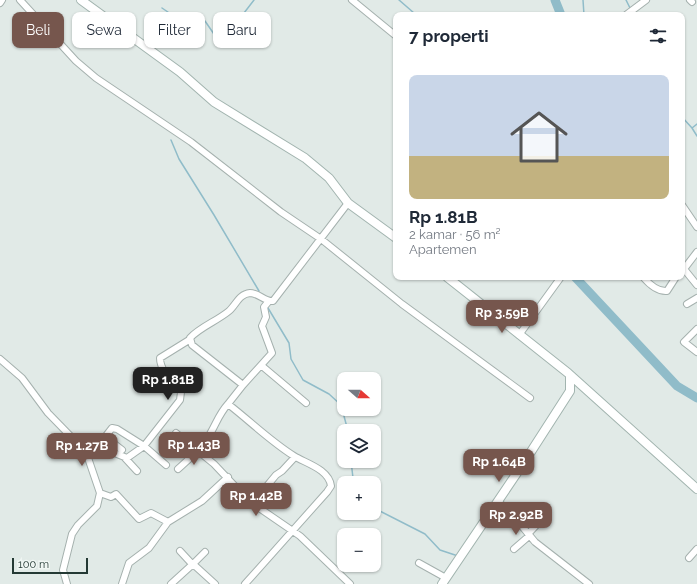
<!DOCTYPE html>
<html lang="id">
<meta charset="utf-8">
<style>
body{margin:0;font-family:Raleway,sans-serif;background:#f6f6f7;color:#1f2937;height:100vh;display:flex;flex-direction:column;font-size:15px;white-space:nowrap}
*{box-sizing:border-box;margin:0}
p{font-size:13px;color:#747a83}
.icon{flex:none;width:22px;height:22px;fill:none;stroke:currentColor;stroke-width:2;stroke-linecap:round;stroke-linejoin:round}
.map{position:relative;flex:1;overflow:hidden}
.panel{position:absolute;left:393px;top:12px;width:292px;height:268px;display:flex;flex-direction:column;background:#fff;border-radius:8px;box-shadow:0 1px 3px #0004}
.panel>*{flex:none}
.banner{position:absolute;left:12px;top:12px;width:321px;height:36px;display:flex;gap:8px}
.needle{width:26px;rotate:111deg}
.buttons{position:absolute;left:337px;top:372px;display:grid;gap:8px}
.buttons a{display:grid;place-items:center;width:44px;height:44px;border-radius:8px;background:#fff;box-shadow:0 1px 3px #0004;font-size:20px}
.scale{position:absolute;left:12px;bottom:10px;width:76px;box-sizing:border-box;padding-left:4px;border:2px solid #243934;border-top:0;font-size:11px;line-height:14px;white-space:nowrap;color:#243934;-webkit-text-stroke:3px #f1f7f4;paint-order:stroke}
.price{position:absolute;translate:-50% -34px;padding:0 9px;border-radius:8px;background:#76564d;color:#fff;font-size:13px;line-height:26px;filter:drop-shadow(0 1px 2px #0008)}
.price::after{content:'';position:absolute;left:50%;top:24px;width:12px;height:9px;margin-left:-6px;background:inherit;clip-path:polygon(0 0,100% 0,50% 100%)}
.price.on{background:#222;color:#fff}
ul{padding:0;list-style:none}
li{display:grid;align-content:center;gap:8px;height:212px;padding:0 16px}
li span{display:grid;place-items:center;height:124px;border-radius:8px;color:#555}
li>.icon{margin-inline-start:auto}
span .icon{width:72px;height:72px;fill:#fffc;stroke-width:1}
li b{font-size:17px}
h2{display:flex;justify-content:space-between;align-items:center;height:48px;padding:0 16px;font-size:17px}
.chip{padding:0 14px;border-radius:8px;background:#fff;box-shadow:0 1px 3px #0004;font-size:14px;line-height:36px}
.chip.on{background:#76564d;color:#fff}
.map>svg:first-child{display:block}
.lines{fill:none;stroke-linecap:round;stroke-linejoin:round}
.stream{stroke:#90bcc9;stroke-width:1.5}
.river{stroke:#90bcc9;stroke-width:9}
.minor-casing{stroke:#a5b1ae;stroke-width:8}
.secondary-casing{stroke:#a2b4af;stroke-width:10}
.minor{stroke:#fff;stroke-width:6}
.secondary{stroke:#fff;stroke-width:8}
</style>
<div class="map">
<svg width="697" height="584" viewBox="0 0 697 584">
<rect width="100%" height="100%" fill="#e1eae7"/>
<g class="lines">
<!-- stream -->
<path class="stream" d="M399,0L414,13L435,15
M583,0L584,15
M626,0L631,10
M162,8L181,21H205L216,37L227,35L254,0
M444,15H450
M509,15H512
M682,117L692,128L697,124
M692,128L697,136
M171,140L179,159L214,215L259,291
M268,308L289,343L291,359L303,380L329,394L341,405L348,431
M351,461L353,478L356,483
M374,508L425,534L440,550L458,556"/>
<!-- river -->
<path class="river" d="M555,0L561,15
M575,277L677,386L697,398"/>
<!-- minor casing -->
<g class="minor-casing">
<path id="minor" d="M20,0L76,61L96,78L191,142L281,212L321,239L402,304L530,398
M352,0L396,36
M690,0L692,2
M0,3L2,0
M626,15L646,0
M682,205L697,227
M684,269L697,252
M682,271L684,269L697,285
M643,277C649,284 657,292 667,291L676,277
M687,304L697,298
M697,329L684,342L697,352
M519,335L561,277
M0,359L22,378L48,413L86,452L100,493L97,506L78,525L72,534L63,570L67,584
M262,366L306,403
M243,385L272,353L262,326L266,317L264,307L269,301
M228,404L243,385L192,345L190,338C200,327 217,321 229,311C236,305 239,294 250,293C259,293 265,302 273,301L348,203
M176,433L214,464L249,501L300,536L350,584
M122,450L105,437L112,428L117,429L144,446L180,400L181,392C173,382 160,371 160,358L189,340
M88,456L107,450L127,458L144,446L166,465
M125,458L137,471
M178,469C190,458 202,448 210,434C217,422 219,414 228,404C250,421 270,441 294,456C305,463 329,469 331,486L327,492L245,584
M100,493L111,497L116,494L139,519L151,513L168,522L202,501L228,477
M498,501L516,519L535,542L589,584
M252,504L276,475L282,471L295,457
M528,534L544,517
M514,549L529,536
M180,551L192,564
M689,558L697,549
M419,563L446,578
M193,564L205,552
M122,584L129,563L149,548L168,522
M171,584L193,564L215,584"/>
</g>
<!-- secondary casing -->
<g class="secondary-casing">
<path id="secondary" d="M81,0L180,72L214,102L305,158L329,178L348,203L396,238
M447,277L568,373L697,489
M442,584L525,461L570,391V376"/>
</g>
<!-- minor -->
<use href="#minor" class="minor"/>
<!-- secondary -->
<use href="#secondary" class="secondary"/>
</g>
</svg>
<div class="buttons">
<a><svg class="needle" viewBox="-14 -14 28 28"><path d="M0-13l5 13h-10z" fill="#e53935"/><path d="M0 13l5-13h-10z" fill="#747a83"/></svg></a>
<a><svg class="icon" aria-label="layers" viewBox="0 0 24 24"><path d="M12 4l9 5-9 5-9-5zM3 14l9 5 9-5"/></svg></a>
<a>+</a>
<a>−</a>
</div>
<div class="scale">100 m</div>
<b class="price" style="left:502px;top:334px">Rp 3.59B</b>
<b class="price on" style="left:168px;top:401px">Rp 1.81B</b>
<b class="price" style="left:194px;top:466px">Rp 1.43B</b>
<b class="price" style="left:82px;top:467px">Rp 1.27B</b>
<b class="price" style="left:499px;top:483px">Rp 1.64B</b>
<b class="price" style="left:256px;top:517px">Rp 1.42B</b>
<b class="price" style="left:516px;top:536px">Rp 2.92B</b>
<div class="banner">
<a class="chip on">Beli</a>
<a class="chip">Sewa</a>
<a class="chip">Filter</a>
<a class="chip">Baru</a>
</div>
<section class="panel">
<h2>7 properti<svg class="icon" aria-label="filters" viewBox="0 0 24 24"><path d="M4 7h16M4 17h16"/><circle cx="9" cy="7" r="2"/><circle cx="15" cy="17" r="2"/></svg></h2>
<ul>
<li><span style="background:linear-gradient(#c9d6e8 65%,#c2b280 0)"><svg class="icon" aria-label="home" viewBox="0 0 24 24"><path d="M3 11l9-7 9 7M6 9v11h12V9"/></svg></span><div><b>Rp 1.81B</b><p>2 kamar · 56 m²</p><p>Apartemen</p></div></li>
</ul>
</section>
</div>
